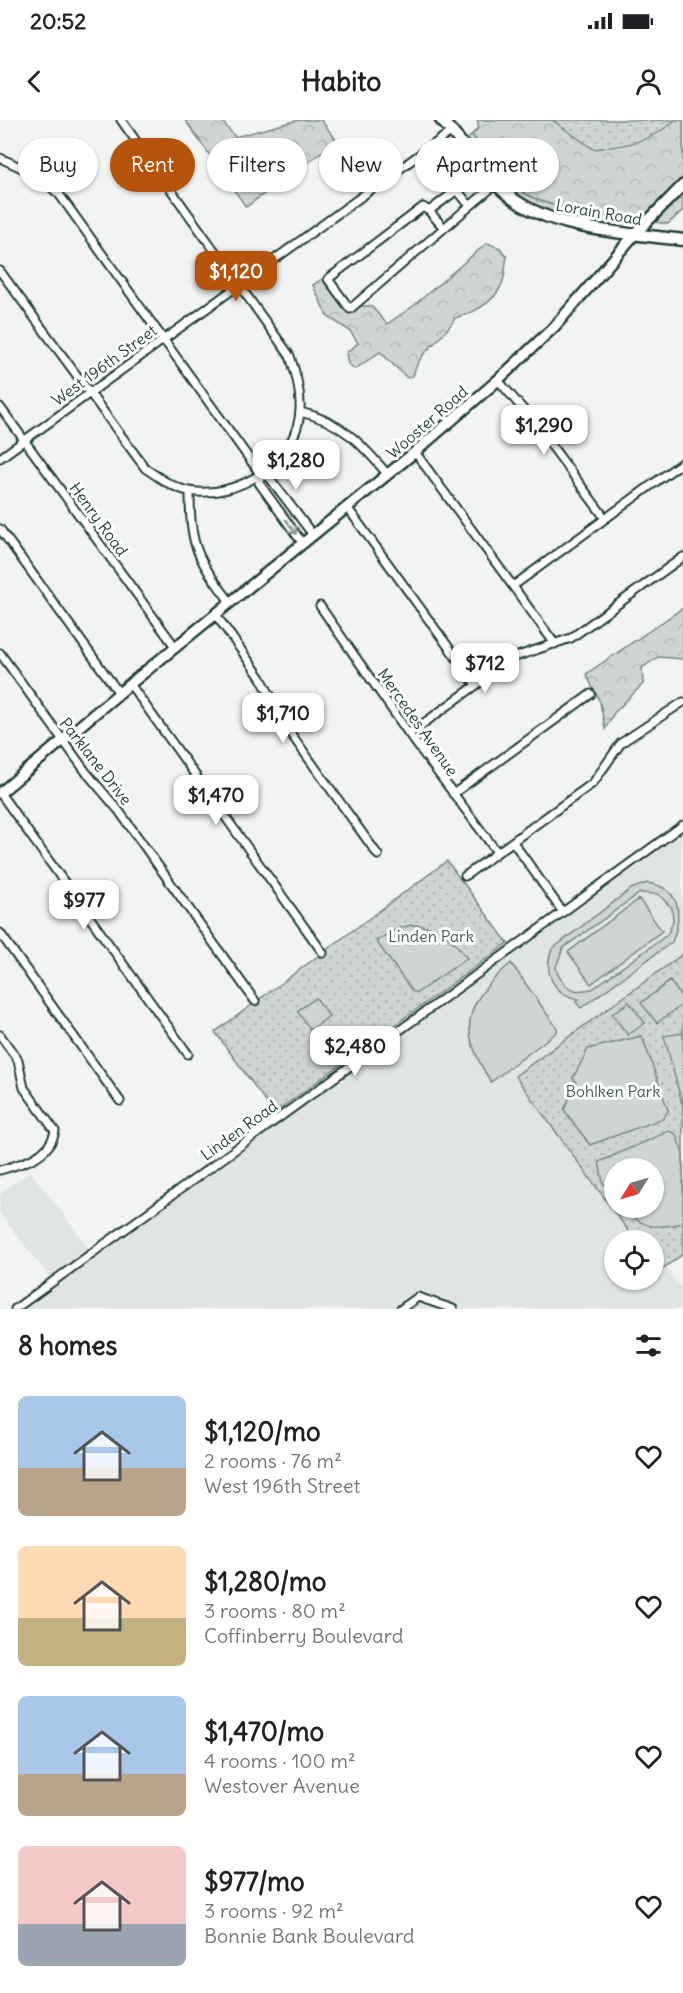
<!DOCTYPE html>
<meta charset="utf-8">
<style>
body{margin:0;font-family:Delius,sans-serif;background:#f6f6f6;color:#202124;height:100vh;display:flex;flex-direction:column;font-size:22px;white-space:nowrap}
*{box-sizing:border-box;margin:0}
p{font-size:20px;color:#757577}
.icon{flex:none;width:33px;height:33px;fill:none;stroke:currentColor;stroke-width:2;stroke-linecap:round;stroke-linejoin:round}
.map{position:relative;height:1189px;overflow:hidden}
.drawer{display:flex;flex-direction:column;background:#fff;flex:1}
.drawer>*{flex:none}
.banner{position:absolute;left:18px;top:18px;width:648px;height:54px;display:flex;gap:12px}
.needle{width:39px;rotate:233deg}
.tools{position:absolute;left:604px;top:1038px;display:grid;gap:12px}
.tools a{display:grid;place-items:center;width:60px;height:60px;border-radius:50%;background:#fff;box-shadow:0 2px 4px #0004;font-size:30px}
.price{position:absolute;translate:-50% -51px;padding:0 14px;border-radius:12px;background:#fff;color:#222;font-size:20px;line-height:39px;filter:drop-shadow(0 2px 3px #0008)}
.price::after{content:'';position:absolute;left:50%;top:36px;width:18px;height:14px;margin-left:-9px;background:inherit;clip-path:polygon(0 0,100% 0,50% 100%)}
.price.selected{background:#b45309;color:#fff}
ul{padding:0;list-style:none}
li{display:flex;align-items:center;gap:18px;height:150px;padding:0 18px}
li span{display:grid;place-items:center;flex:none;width:168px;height:120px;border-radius:9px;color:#555}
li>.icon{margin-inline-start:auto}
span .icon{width:72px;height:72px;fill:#fffc;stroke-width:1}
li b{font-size:26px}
h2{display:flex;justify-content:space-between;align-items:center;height:72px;padding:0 18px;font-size:26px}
.chip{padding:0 21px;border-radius:27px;background:#fff;box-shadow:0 2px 4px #0004;font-size:21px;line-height:54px}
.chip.selected{background:#b45309;color:#fff}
.status{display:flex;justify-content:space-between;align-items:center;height:42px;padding:0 30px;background:#fff;direction:ltr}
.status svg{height:16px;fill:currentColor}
header{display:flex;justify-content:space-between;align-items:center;height:78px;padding:0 18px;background:#fff;font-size:27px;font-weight:700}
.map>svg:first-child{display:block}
.built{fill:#e0e4e3}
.grass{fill:url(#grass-dots);stroke:#768984;stroke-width:1.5;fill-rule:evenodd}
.forest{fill:url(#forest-crowns);stroke:#768984;stroke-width:1.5}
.pitch{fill:#ced5d3;stroke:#768984;stroke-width:1.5;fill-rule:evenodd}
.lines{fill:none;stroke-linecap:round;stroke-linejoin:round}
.street-casing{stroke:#1f3d34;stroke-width:11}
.secondary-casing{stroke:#1f3d34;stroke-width:14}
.primary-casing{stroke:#1f3d34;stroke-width:15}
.street{stroke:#fff;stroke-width:7}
.secondary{stroke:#fff;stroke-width:9}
.primary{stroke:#fff;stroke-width:10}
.oneway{stroke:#8f9e9a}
.labels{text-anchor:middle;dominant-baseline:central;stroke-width:6;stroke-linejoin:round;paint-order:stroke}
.street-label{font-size:16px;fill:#1f3d34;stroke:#fff}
.park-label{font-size:16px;fill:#425b54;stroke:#fff}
</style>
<div class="status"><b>20:52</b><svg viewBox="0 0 49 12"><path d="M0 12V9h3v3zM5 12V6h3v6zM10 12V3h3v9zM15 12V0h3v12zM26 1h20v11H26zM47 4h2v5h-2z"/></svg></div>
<header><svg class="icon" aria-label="back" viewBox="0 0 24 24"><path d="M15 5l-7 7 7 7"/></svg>Habito<svg class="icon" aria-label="person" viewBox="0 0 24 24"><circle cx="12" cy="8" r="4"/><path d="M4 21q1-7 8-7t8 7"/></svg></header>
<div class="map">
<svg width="683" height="1189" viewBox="0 0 683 1189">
<defs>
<pattern id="grass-dots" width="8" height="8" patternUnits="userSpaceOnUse" patternTransform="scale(1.5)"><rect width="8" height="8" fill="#ced5d3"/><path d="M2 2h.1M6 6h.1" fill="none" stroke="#b0b8b6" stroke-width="1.8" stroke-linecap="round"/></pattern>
<pattern id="forest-crowns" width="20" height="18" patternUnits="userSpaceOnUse" patternTransform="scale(1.5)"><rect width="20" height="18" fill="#ced5d3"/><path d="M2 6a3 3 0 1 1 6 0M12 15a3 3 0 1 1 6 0" fill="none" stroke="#b0b8b6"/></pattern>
</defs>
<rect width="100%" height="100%" fill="#f2f3f3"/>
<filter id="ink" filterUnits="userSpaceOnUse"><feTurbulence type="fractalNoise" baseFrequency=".0167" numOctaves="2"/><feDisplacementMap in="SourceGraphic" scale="12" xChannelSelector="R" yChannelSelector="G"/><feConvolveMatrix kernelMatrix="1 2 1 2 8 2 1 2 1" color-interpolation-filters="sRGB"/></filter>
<g filter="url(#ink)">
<!-- built -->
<path class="built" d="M681,714L683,834L516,956L635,1120H615V1160H654V1146L658,1152L665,1146L683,1170L682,1189H23Z
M30,1051L90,1130L50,1158L0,1093V1074Z"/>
<!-- grass -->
<path class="grass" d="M477,0H683V62L634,114L531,89L465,22L479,7Z
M447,741L508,823L274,993L215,912Z
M683,834V1134L658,1152L654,1146V1120H635L515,956ZM615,1048H654V1088H615Z"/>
<!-- forest -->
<path class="forest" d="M185,0H221L235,17L298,0H321L337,21L246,87Z
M477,0H552L593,29C624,26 652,22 675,0H683V90L668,104C624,97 562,95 524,73C502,60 487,34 472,15L479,7Z
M487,123L500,128L507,137C505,144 506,150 504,157C499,181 476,192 455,198C444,220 418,231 413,256L407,258L380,232L355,249L348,244L346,233L358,223L350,211L327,196L313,165L322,159L347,192L359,186H371L387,204L412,187Z
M683,488V539L658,537L642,548L643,564L614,593L605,609L600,582L586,554Z"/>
<!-- pitch -->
<path class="pitch" d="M647,763C681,767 683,795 672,822L581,888L576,882L579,879C553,875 543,852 552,829L631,769ZM640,773L658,774L672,788L673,801L667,815L592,869L577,871L566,866L558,855L556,847L563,828Z
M639,779L662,811L591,864L568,832Z
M411,805C439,805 451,817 467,838L418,872H413L376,821L395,810Z
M511,843L557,908V912L491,962C456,907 465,883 511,843Z
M670,861L683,879V884L657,903L641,883Z
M316,878L329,896L311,910L297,891Z
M629,882L645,903L628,915L612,894Z
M683,913V987L664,916Z
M642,916L668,990L664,998L590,1025L564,990L576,963L573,958L588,929Z
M669,1011L676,1014L683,1034V1103C655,1109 643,1109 623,1088H654V1048H615V1078L603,1063L599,1042Z"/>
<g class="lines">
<!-- street casing -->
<g class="street-casing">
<path id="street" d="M0,38L35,54L59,74L261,355L259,363L303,424
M457,70L445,51L468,31
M470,86L457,70L429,91L444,108L496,64
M429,91L423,87L328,159L350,189L444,108
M0,151L145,348C158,357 173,368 189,371C237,380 298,341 300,290C301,272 296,253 290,236L121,0
M498,260L534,302L605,398
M0,287L176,528
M300,292C341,301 362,324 388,355
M415,332L555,524
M0,338L452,11
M261,355L269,357L313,415
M190,371C190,428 197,438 231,483
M347,387L476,565
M0,409L119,573
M513,466L683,342
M320,486L409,614L497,732
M216,495L261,558L291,614L378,735
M0,533L86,652L119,691L255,881
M130,564L323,833
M409,614L515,537L571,518L683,437
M0,673L188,934
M453,674L591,574
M513,722L562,791
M465,756L593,663L621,623L683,582
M0,813L120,981
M0,915L18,940L24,968L55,1011C50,1037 22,1044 0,1050
M15,1189L683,705
M401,1189L418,1177L453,1189"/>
</g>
<!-- secondary casing -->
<g class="secondary-casing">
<path id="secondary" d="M0,673L130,564L415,332L498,260L555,206L635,114L683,65"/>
</g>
<!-- primary casing -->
<g class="primary-casing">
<path id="primary" d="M441,0C465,24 482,54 508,75C552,111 628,113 683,120"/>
</g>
<!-- street -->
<use href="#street" class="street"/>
<!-- secondary -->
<use href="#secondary" class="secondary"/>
<!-- primary -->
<use href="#primary" class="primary"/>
</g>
<!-- one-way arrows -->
<defs><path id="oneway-shaft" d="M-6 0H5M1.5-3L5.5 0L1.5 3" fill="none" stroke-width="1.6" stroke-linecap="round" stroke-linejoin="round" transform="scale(1.5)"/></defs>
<use class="oneway" href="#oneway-shaft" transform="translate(291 407) rotate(54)"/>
</g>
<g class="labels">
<!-- street labels -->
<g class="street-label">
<text transform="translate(599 92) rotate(10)">Lorain Road</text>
<text transform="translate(104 245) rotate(-36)">West 196th Street</text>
<text transform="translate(427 302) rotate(-41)">Wooster Road</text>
<text transform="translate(99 399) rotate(54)">Henry Road</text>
<text transform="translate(418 602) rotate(55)">Mercedes Avenue</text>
<text transform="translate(96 641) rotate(52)">Parklane Drive</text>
<text transform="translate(239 1010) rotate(-36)">Linden Road</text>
</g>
<!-- park labels -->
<g class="park-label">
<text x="431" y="816">Linden Park</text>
<text x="613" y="971">Bohlken Park</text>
</g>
</g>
</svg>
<div class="tools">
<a><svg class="needle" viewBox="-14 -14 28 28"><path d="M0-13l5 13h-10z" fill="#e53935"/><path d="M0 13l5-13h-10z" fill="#757577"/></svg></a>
<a><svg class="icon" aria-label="locate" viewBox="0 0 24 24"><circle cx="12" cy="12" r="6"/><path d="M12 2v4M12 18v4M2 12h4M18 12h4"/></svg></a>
</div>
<b class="price selected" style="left:236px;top:182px">$1,120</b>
<b class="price" style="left:544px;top:336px">$1,290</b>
<b class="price" style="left:296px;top:371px">$1,280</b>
<b class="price" style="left:485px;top:574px">$712</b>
<b class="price" style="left:283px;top:624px">$1,710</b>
<b class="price" style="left:216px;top:706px">$1,470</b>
<b class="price" style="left:84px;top:811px">$977</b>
<b class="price" style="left:355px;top:957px">$2,480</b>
<div class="banner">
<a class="chip">Buy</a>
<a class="chip selected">Rent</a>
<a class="chip">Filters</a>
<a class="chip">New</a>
<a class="chip">Apartment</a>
</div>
</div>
<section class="drawer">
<h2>8 homes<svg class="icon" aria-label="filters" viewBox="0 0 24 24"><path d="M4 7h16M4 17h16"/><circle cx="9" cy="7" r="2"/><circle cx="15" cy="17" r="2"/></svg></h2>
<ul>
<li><span style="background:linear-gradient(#a9c7e8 60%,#b9a48a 0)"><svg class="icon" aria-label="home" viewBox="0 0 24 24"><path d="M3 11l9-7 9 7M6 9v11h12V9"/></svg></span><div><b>$1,120/mo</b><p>2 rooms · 76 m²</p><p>West 196th Street</p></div><svg class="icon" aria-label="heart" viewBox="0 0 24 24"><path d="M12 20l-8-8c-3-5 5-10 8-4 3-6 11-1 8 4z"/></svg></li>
<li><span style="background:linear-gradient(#ffd9b3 60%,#c2b280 0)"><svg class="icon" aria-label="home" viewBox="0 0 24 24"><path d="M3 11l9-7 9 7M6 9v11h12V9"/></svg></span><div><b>$1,280/mo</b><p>3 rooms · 80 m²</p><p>Coffinberry Boulevard</p></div><svg class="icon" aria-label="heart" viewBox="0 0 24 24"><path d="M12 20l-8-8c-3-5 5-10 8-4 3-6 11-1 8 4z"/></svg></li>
<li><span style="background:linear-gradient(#a9c7e8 65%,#b9a48a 0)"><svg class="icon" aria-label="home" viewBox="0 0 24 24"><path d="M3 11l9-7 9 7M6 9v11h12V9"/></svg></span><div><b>$1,470/mo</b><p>4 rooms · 100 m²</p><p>Westover Avenue</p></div><svg class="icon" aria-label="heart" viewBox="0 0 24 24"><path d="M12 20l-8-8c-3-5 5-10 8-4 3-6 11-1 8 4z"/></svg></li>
<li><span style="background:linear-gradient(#f6c9c9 65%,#9aa5b1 0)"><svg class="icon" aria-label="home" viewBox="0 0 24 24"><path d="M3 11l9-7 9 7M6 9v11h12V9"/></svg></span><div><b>$977/mo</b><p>3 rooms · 92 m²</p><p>Bonnie Bank Boulevard</p></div><svg class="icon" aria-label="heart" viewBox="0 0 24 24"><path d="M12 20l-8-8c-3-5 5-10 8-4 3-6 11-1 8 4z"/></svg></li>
</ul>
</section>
